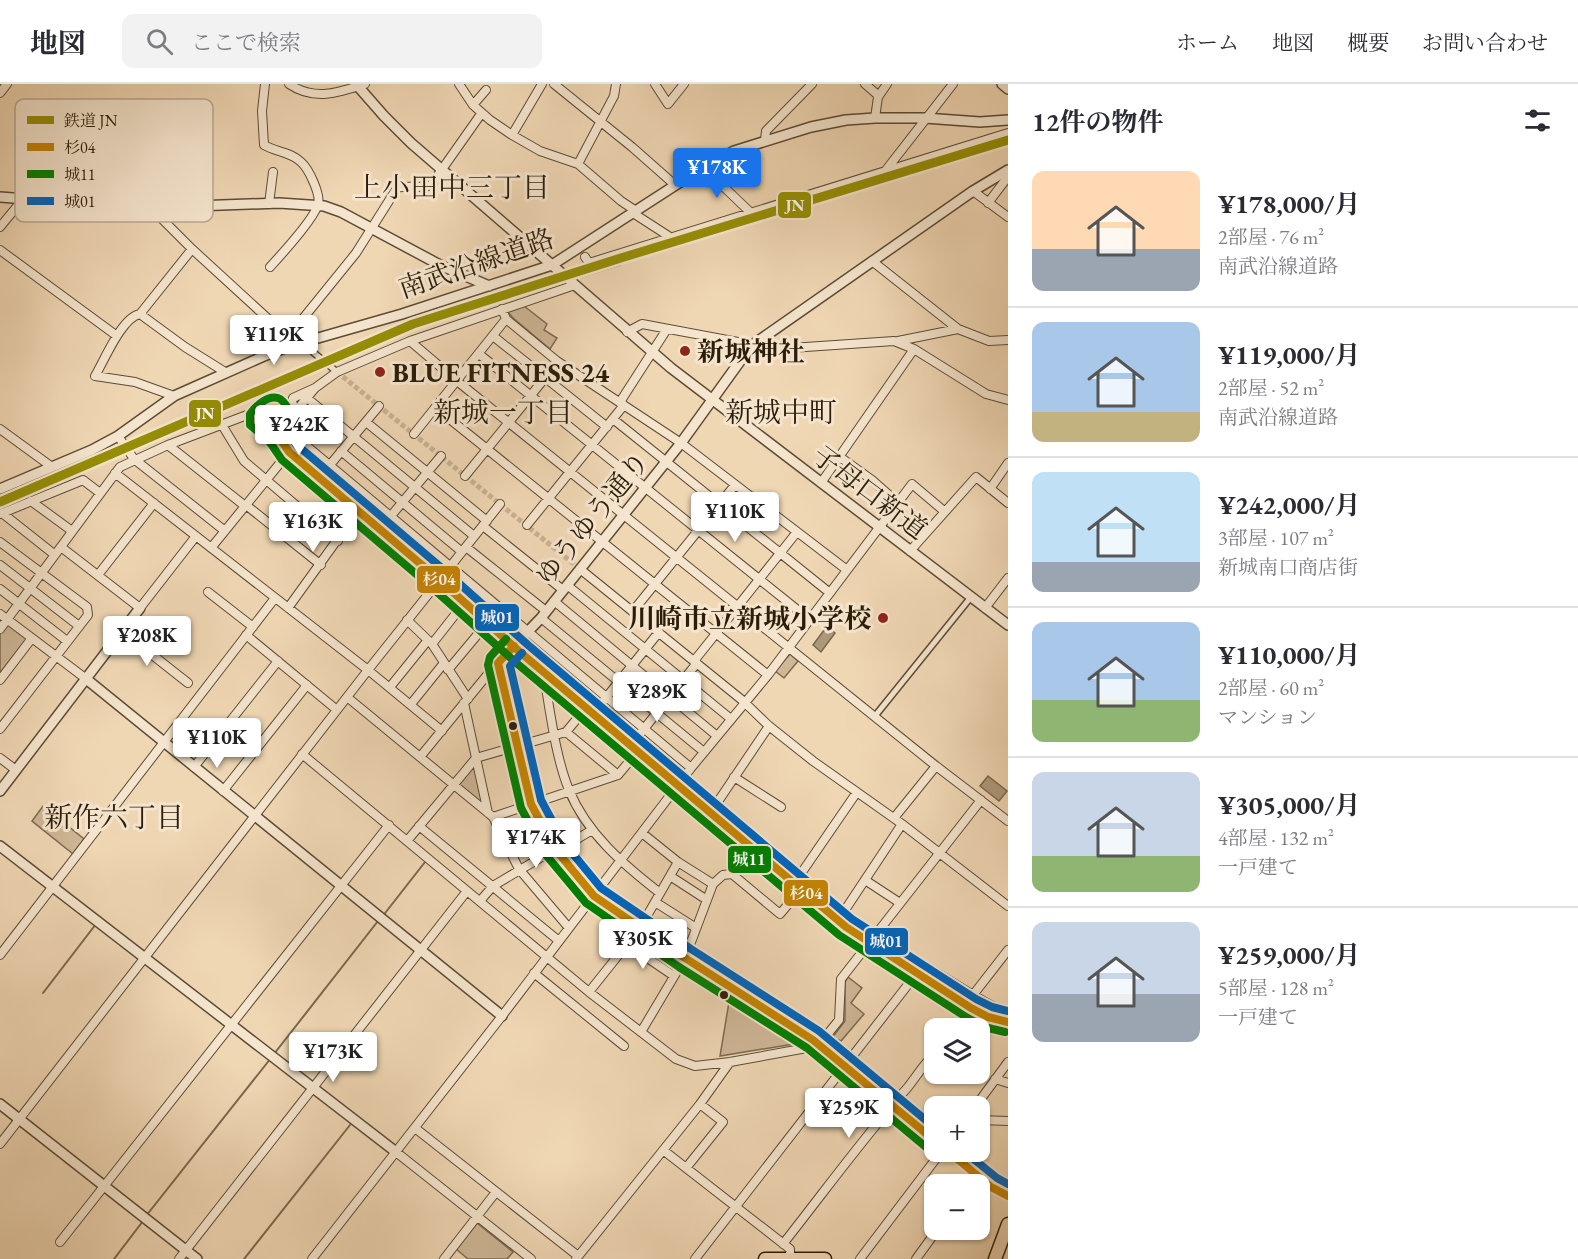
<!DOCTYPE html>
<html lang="ja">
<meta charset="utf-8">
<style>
body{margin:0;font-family:"EB Garamond","Noto Serif JP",serif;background:#f2f2f3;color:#2b2b33;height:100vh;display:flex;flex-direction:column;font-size:22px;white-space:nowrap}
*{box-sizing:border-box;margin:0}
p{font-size:20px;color:#7c7c81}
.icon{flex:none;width:33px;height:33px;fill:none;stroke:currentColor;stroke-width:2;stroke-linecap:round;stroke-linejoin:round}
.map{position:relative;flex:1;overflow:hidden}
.side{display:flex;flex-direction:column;background:#fff;width:570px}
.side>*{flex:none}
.buttons{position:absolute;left:924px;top:934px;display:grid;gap:12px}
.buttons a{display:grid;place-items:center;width:66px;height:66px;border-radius:12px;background:#fff;box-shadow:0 2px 4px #0004;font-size:30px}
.price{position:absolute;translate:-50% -51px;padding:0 14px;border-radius:6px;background:#fff;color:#222;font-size:20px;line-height:39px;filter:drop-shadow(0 2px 3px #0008)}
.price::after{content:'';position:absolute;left:50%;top:36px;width:18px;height:14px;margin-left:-9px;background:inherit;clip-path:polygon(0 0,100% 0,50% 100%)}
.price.active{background:#1a73e8;color:#fff}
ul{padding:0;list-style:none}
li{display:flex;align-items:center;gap:18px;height:150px;padding:0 24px}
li+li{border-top:2px solid #e1e1e2}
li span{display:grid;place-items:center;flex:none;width:168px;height:120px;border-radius:12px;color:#555}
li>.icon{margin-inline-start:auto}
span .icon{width:72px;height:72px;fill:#fffc;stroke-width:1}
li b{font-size:26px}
h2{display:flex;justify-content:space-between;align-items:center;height:72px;padding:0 24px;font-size:26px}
header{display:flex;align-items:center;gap:36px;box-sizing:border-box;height:84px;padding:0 30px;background:#fff;border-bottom:2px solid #e1e1e2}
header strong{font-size:28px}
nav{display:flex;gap:33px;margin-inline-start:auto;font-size:21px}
.search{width:420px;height:54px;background:#f2f2f3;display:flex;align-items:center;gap:15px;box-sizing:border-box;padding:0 21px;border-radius:12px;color:#7c7c81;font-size:22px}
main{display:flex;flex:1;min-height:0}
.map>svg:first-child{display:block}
.green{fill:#cfb797;stroke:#7d6a50;stroke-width:1.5}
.water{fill:#ad987a;stroke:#79674d;stroke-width:1.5}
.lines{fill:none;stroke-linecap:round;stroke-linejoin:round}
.stream{stroke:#79674d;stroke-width:2}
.river{stroke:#ad987a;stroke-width:12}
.pedestrian-tunnel{stroke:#c9b292;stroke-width:5;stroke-dasharray:5 2.5;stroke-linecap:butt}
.pedestrian-casing{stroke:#5c4c34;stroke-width:8}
.minor-casing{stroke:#5c4c34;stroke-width:10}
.tertiary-casing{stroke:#5c4c34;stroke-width:12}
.primary-casing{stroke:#2b1d09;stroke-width:15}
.pedestrian{stroke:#f5e5ce;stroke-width:5}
.minor{stroke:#f5e5ce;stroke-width:8}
.tertiary{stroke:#f5e5ce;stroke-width:9}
.primary{stroke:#f0d7b4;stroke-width:12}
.bus-1-casing{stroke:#f5e5ce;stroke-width:12}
.bus-2-casing{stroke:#f5e5ce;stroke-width:12}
.bus-3-casing{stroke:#f5e5ce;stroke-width:12}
.bus-1{stroke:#c48402;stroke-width:8}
.bus-2{stroke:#008000;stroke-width:8}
.bus-3{stroke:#0065bd;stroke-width:8}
.rail-1-casing{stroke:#f5e5ce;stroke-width:14}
.rail-1{stroke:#958e04;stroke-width:9}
.poi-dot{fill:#8f2418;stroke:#f5e5ce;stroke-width:2}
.bus-dot{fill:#2b1d09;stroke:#f5e5ce;stroke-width:2}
.labels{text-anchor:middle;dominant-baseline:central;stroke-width:6;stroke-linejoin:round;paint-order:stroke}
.street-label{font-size:27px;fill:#2b1d09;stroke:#f5e5ce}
.poi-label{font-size:27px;font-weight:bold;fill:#2b1d09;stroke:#f5e5ce;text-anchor:start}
.neighbourhood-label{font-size:28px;fill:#2b1d09;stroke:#f5e5ce}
.key{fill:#f5e5ce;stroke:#b8a993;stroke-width:1.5}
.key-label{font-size:16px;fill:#2b1d09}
.line-badge{stroke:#f5e5ce;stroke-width:2}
.badge-label{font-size:16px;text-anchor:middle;font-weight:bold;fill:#fff}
</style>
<header>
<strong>地図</strong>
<div class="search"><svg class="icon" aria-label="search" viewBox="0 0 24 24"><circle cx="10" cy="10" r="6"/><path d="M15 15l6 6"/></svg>ここで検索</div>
<nav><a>ホーム</a><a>地図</a><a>概要</a><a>お問い合わせ</a></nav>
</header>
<main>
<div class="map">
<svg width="1008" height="1175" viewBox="0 0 1008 1175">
<rect width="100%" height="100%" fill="#f0d7b4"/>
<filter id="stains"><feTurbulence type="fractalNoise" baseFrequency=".00333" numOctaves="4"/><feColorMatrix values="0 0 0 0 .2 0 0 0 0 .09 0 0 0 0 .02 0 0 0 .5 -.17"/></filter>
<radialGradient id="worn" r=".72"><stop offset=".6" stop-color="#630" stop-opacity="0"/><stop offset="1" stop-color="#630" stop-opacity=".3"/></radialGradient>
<!-- green -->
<path class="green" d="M617,173L620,181L581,193L577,185Z
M524,222L547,240L544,246L557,254L550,265L513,234L508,228Z
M450,486L523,547L517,556L444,494Z
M7,540L28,555L3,589L0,587V549Z
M790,570L798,577L784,594L775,587Z
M472,680L475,681L485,719L482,721L458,701Z
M43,722L84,755L73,770L32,737Z
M848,893L862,904L851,919L864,930L841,957L839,956L831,966L828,964V959L845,937V898Z
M729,918L764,935L800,958V959L720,972Z
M477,1139L513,1168L507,1175H468L456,1165Z"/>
<!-- water -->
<path class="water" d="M827,542L835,549L821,568L813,561Z
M988,692L1007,707L999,717L980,702Z"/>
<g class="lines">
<!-- stream -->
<path class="stream" d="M600,630L677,694
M382,833L425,778
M43,909L96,840
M274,970L378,837
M146,1132L271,974
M114,1175L143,1137
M244,1175L350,1041"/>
<!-- river -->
<path class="river" d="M838,829C861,848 886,862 911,878C942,897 972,924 1008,932"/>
<!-- pedestrian-tunnel -->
<path class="pedestrian-tunnel" d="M337,288L580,485"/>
<!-- pedestrian casing -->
<g class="pedestrian-casing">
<path id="pedestrian" d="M308,264L337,288
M598,624L635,655
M875,632L971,513"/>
</g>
<!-- minor casing -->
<g class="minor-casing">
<path id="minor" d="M265,0L262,27L264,61C276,68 291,68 301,78C309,85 321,111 318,120C315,134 281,171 270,183
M289,0C314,17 338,9 365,0
M459,0L473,21L490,36L512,51L540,67L578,80L621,117L636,127
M554,0L632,63L675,101
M655,0L668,20L684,0
M865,0L879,12
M0,9L7,0
M473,21L486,6
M875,34L878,13L887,0
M512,51L542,0
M765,56L766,47L812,0
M578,80L614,12L616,0
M703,83L750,128
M886,86L953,0
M973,107L1008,133
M988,119L1007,94L1008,88
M269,120L273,88
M150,123L192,165L288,253L289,257
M633,129L670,153
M0,143L19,120L21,114
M0,166L117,252
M585,173L589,179L1008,49
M872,177L958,245L989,257L1008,256
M502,225L506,235L557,277L681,359L847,486
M140,230L185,263L225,288
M627,248L642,240L776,265L894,257L914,265L986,310L1008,316
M493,252L607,343
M288,253L356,169L397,104C409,101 420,105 431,101L481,30
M410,257L457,297L936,682L1008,737
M898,257L958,245
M479,270L810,536
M174,312L135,298L95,292C104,277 122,233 140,230L192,165
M307,314L474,452
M620,318L667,245
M436,324L768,591
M296,328L292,318L293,314L315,304L337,288L410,257L575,201
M613,335L830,509
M366,338L487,437
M222,341L244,377L338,457
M284,343L691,684
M0,345L52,383
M414,350L506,235
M118,352L134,375L225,447
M168,361L245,422
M341,367L462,468
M840,373L872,396L898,419
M115,389L368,586L442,647
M465,392L558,278
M319,394L379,322
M821,399L914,265
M990,405L1008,379
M31,417L72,447
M246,421L321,481
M2,429L55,471
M0,430L83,396L100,409
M527,441L624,321
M483,442L563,506
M380,445L441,372
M0,458L87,523L88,531L0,645
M61,463L140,524L196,452
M466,463L546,527
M211,464L289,368
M910,467L976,393L1008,419
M0,481L79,542
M580,485L742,616L769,642L813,677L902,740L1008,822
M98,491L154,419
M567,501L731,635
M0,505L67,557
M208,508L253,543
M554,517L717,652
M288,524L358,427
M985,524L1008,494
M633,527L735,401
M0,530L85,594
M541,534L704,668
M407,536L432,560L468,615
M0,545L120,383L168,361L247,331H254L277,350L315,304
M122,547L188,599
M246,551L337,626
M432,560L465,518
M694,577L797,448
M498,579L531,720L555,765L594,812L685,874L813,956L934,1056
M448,586L488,538
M550,593L545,598C551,633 556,674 569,706C587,750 624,781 660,809
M0,596L32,554
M390,603L428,556
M347,613L493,733L519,785L569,844
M464,619L488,729
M411,620L444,579
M593,630L659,548
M566,648L618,691
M631,661L697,579
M302,670L589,908L676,975L695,982L730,978L818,962L839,936L841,895L981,716
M420,673L488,590L514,562L846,843L971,924L988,933L1008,938
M0,674L16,686
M194,683L278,577
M734,693L781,723
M683,696L843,829L903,868L973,911L996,924L1008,927
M223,707L307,601
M715,722L769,642
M493,733L618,691L638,667
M894,734L936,682
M419,742L559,857
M642,749L678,778L713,800
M407,757L476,674L566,648L586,624
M557,767L592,746
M800,791L857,708
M670,792L707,816
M865,796L900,819
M480,817L493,802L555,765
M655,818L696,844
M843,829L902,740
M627,860L674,892
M0,871L275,514
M534,889L624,962
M589,908L640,844L678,778
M973,911L1008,866
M955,945L971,924
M641,948L685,874L713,800L723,791L732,790L780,830L801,805
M995,995L1008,999
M975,1023L1008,978
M980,1036L1008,1037
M415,1044L578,1172
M0,1060L368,586L500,420
M663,1066L790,1165V1174
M396,1068L531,1175
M949,1068L991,1103L1008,1112
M686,1084L723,1038L700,1020
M970,1101L977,1091
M60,1158L389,741
M783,1160C824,1108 864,1053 908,1003C916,993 925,978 934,971
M179,1175L467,807
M312,1175L502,932L691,684L768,591L912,400L944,427
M444,1175L496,1108
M576,1175L700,1020L730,978
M695,1175L917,889
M860,1175L941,1068
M916,1175L937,1146"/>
</g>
<!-- tertiary casing -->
<g class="tertiary-casing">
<path id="tertiary" d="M356,0L384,32L411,59L671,284L1008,541
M1002,0L1008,5
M0,113L132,123H167L279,119L324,122L341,128L440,181L489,202
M277,350L289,368L436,493L514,562L541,534L681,359L751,262L973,107L1008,86
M0,405L92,366L118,352L174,312L264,272L290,262L402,230L552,181L705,82L734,67L811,43L846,36L875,34H925L980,38L1008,36
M85,594L502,932
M0,707L140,524
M0,762L396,1068
M0,1020L197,1175"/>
</g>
<!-- primary casing -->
<g class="primary-casing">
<path id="primary" d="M765,1175H825
M995,1175L1008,1140"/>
</g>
<!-- pedestrian -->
<use href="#pedestrian" class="pedestrian"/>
<!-- minor -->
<use href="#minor" class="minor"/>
<!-- tertiary -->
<use href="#tertiary" class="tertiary"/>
<!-- primary -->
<use href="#primary" class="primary"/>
<!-- bus-1 casing -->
<g class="bus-1-casing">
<path id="bus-1" d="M259,335L277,350L289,368L436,493L521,569L846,843L971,924L988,933L1008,938
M514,562L498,579L531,720L555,765L594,812L685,874L813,956L934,1056
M949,1068L991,1103L1008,1112"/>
</g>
<!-- bus-2 casing -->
<g class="bus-2-casing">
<path id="bus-2" d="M290,351C293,348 294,347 294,342C295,335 285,316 278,314C267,311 255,323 250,330V341L269,357L282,376L429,501L514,577L839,851L966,933L984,943L1005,948
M506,555L490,573L488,581L521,724L546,771L586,819L679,883L807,964L927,1064"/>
</g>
<!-- bus-3 casing -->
<g class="bus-3-casing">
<path id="bus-3" d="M290,351L297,361L443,485L528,561L852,835L976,915L992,923L1008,927
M522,569L510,582L541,716L564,759L601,804L691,865L819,947L934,1043
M965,1068L997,1094L1008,1100"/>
</g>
<!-- bus-1 -->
<use href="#bus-1" class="bus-1"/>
<!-- bus-2 -->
<use href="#bus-2" class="bus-2"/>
<!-- bus-3 -->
<use href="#bus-3" class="bus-3"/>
<!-- rail-1 casing -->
<g class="rail-1-casing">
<path id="rail-1" d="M0,418L413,240L624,173L1008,56"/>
</g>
<!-- rail-1 -->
<use href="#rail-1" class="rail-1"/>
</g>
<!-- markers -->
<g class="poi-dot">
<circle cx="685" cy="267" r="6"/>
<circle cx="380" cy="288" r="6"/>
<circle cx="883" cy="534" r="6"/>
</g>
<g class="bus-dot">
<circle cx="513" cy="642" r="5"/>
<circle cx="724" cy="911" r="5"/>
</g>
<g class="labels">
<!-- street labels -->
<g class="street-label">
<text transform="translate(476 179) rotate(-19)">南武沿線道路</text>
<text transform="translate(870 408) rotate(37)">子母口新道</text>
<text transform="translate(592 434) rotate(-51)">ゆうゆう通り</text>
</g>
<!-- poi labels -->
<g class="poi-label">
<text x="697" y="267">新城神社</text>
<text x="392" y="288">BLUE FITNESS 24</text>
<text x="871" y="534" text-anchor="end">川崎市立新城小学校</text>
</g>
<!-- neighbourhood labels -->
<g class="neighbourhood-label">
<text x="452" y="103">上小田中三丁目</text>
<text x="503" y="328">新城一丁目</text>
<text x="781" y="328">新城中町</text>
<text x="114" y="733">新作六丁目</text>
</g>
</g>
<!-- legend -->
<rect x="15" y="15" width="198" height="123" rx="9" class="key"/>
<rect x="27" y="32" width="27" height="8" fill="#958e04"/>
<rect x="27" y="59" width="27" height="8" fill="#c48402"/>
<rect x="27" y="86" width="27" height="8" fill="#008000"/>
<rect x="27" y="113" width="27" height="8" fill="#0065bd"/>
<g class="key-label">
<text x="64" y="42">鉄道 JN</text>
<text x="64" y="69">杉04</text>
<text x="64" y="96">城11</text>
<text x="64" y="123">城01</text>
</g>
<g class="line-badge">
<rect x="777" y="107" width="35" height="28" rx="6" fill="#958e04"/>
<rect x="188" y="315" width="34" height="29" rx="6" fill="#958e04"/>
<rect x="416" y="481" width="45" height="29" rx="6" fill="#c48402"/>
<rect x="474" y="519" width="46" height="29" rx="6" fill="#0065bd"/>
<rect x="727" y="761" width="45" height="29" rx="6" fill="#008000"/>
<rect x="783" y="795" width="46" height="28" rx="6" fill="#c48402"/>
<rect x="864" y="843" width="45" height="29" rx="6" fill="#0065bd"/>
</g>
<g class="badge-label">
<text x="795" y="127">JN</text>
<text x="205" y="335">JN</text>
<text x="439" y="501">杉04</text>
<text x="497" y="539">城01</text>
<text x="749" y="781">城11</text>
<text x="806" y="815">杉04</text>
<text x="886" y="863">城01</text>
</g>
<rect width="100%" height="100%" filter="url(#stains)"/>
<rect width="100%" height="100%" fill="url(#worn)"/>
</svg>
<div class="buttons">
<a><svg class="icon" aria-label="layers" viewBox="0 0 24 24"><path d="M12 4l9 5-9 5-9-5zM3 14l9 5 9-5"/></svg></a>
<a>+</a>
<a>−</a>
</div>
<b class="price active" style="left:717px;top:115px">¥178K</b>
<b class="price" style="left:274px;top:282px">¥119K</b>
<b class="price" style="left:299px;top:372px">¥242K</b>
<b class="price" style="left:735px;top:459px">¥110K</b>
<b class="price" style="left:313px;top:469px">¥163K</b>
<b class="price" style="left:147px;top:583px">¥208K</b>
<b class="price" style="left:657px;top:639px">¥289K</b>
<b class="price" style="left:217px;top:685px">¥110K</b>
<b class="price" style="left:536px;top:785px">¥174K</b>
<b class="price" style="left:643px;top:886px">¥305K</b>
<b class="price" style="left:333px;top:999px">¥173K</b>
<b class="price" style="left:849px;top:1055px">¥259K</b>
</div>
<section class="side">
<h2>12件の物件<svg class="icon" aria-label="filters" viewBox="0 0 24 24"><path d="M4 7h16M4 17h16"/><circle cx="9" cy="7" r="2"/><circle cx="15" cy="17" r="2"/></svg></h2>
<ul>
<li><span style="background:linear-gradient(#ffd9b3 65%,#9aa5b1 0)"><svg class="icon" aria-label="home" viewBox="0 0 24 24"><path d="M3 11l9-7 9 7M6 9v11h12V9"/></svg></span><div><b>¥178,000/月</b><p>2部屋 · 76 m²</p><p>南武沿線道路</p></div></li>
<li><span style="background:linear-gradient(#a9c7e8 75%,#c2b280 0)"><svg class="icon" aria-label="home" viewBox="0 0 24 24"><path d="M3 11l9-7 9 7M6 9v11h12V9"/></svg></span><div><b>¥119,000/月</b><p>2部屋 · 52 m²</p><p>南武沿線道路</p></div></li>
<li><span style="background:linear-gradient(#bfe0f5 75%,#9aa5b1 0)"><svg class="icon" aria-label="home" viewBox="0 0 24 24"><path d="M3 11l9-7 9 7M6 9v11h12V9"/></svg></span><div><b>¥242,000/月</b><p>3部屋 · 107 m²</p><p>新城南口商店街</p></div></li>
<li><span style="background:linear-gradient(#a9c7e8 65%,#8fb573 0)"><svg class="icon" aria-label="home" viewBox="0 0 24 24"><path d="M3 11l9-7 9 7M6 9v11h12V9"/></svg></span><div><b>¥110,000/月</b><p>2部屋 · 60 m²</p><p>マンション</p></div></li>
<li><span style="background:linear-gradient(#c9d6e8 70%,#8fb573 0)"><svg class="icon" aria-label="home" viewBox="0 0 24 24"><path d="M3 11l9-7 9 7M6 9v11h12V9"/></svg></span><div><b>¥305,000/月</b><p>4部屋 · 132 m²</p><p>一戸建て</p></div></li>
<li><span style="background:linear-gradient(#c9d6e8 60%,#9aa5b1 0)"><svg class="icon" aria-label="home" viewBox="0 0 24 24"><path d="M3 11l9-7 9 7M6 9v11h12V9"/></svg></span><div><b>¥259,000/月</b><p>5部屋 · 128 m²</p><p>一戸建て</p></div></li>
</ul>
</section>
</main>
